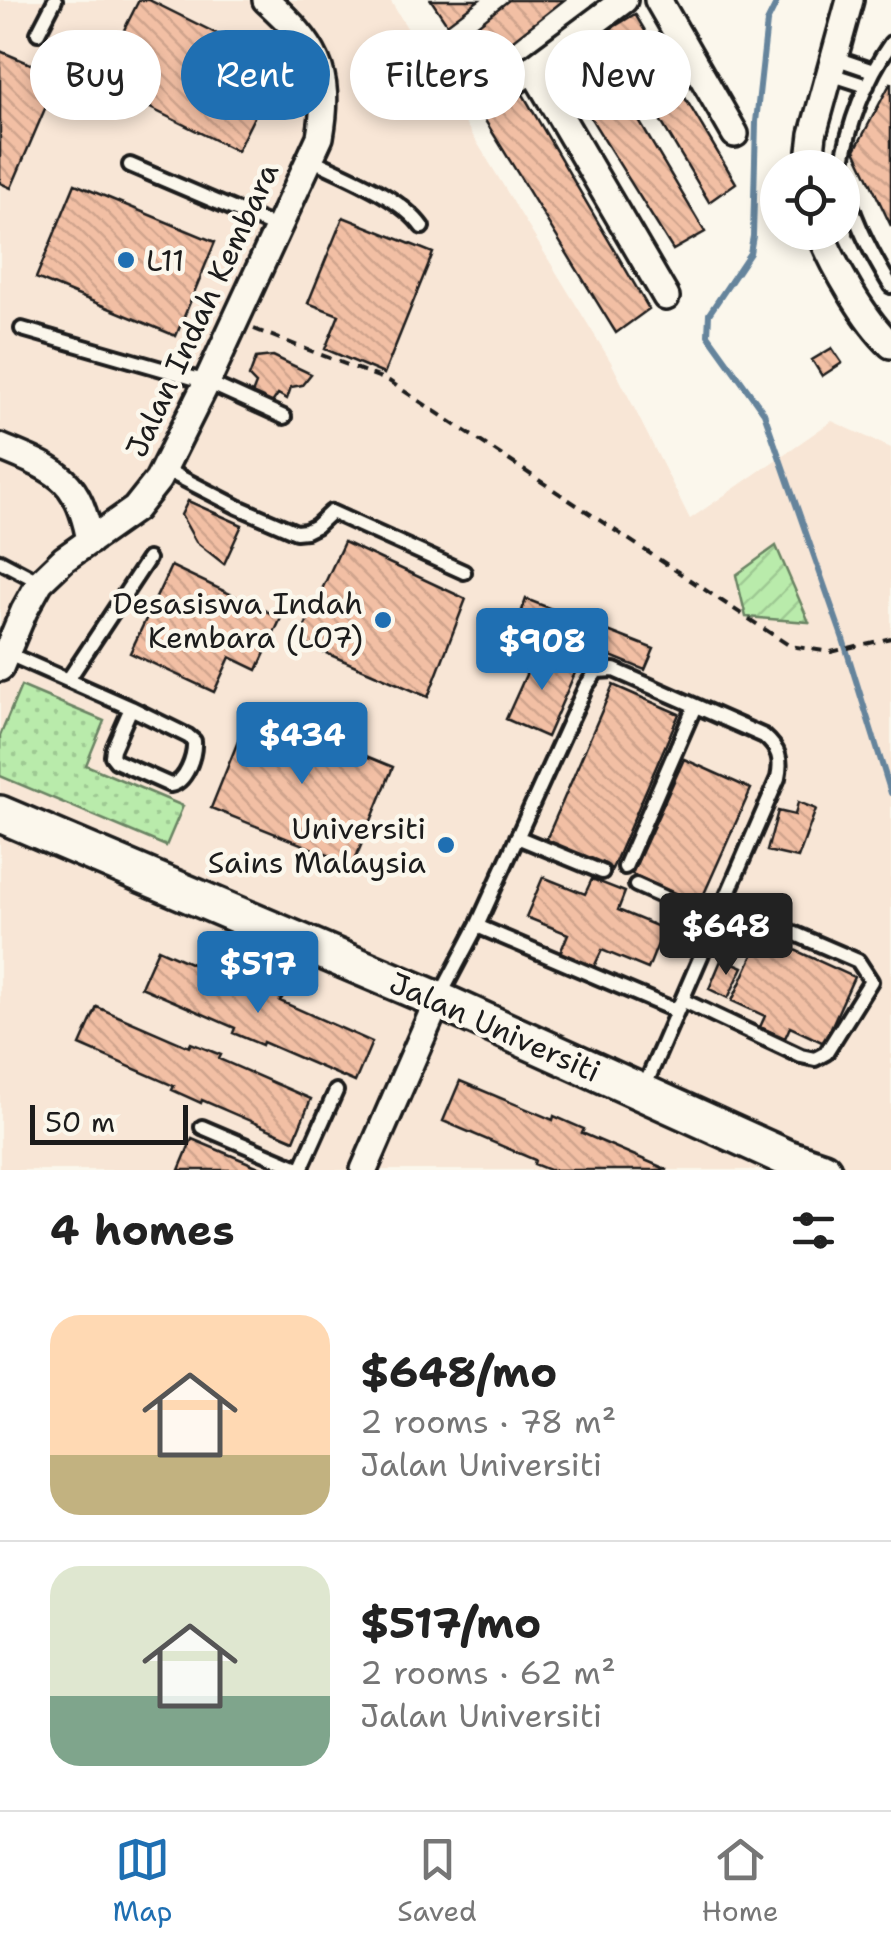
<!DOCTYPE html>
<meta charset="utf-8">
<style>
body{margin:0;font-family:"Shantell Sans",sans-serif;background:#f6f6f6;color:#222;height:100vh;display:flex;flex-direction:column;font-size:38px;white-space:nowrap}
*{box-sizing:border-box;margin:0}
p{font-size:32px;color:#767676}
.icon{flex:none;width:55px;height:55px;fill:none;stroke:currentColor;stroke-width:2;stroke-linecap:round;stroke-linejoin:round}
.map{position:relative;height:1170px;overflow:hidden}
.details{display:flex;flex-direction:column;background:#fff;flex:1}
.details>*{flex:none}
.top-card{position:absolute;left:30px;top:30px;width:832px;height:90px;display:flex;gap:20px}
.fabs{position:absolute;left:760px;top:150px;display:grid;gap:20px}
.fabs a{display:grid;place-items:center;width:100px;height:100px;border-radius:50%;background:#fff;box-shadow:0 5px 15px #0003;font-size:50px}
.scale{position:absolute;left:30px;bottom:25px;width:158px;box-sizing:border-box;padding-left:10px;border:5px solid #1c1c1c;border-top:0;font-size:28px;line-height:35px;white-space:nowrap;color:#1c1c1c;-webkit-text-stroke:8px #fbf7ec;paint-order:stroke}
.price{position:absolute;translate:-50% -85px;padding:0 22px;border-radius:10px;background:#1f6fb2;color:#fff;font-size:32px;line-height:65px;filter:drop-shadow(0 2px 5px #0008)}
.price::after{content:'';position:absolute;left:50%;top:60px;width:30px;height:22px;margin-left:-15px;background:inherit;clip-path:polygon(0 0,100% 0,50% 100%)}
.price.current{background:#222;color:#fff}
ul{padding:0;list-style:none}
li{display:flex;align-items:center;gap:30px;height:250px;padding:0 50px}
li+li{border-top:2px solid #e0e0e0}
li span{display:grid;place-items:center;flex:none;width:280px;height:200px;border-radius:30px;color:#555}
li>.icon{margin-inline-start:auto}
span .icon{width:120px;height:120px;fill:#fffc;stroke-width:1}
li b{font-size:42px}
h2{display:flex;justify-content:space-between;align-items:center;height:120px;padding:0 50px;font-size:42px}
.pill{padding:0 35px;border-radius:45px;background:#fff;box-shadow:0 5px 15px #0003;font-size:35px;line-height:90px}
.pill.current{background:#1f6fb2;color:#fff}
.tab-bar{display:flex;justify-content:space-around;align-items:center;height:140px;border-top:2px solid #e0e0e0;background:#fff;font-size:28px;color:#767676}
.tab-bar a{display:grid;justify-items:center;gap:5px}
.tab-bar .current{color:#1f6fb2}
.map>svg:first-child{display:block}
.built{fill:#f8e6d6}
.park{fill:url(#park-dots);stroke:#6a8464;stroke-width:2.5}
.garden{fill:url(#garden-furrows);stroke:#6a8464;stroke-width:2.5}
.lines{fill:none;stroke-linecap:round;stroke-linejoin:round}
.stream{stroke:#65849c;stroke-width:6}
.building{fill:url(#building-back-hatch);stroke:#1c1c1c;stroke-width:2.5}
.lane-casing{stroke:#1c1c1c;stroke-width:20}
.street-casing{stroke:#1c1c1c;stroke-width:32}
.secondary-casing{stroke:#1c1c1c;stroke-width:42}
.path{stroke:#1c1c1c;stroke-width:4;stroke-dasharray:10 8;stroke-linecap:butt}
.lane{stroke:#fbf7ec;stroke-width:12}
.street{stroke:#fbf7ec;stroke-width:25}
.secondary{stroke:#fbf7ec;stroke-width:35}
.poi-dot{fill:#1f6fb2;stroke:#fbf7ec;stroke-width:4}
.labels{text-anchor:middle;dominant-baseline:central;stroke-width:9;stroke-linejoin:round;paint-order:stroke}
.poi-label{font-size:30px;fill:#1c1c1c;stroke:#fbf7ec;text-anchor:end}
.street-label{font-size:30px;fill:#1c1c1c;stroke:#fbf7ec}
</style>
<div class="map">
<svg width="891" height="1170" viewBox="0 0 891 1170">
<defs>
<pattern id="park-dots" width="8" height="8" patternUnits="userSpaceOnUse" patternTransform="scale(2.5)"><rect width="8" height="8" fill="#b9ebab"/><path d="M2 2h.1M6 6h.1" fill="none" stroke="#9ec993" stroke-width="1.8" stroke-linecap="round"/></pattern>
<pattern id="garden-furrows" width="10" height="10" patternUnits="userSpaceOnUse" patternTransform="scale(2.5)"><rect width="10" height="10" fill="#b9ebab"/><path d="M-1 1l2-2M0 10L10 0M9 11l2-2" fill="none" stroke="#9ec993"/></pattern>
<pattern id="building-back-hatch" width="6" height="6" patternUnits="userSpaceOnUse" patternTransform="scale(2.5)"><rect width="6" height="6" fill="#f2bfa4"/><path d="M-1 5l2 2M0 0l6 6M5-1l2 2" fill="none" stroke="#cfa48d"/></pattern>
</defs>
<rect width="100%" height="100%" fill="#fbf7ec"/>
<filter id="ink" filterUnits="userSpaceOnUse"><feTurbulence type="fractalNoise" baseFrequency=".01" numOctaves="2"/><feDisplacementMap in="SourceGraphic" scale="20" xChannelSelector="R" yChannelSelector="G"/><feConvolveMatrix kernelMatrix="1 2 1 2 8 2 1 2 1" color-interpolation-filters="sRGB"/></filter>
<g filter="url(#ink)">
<!-- built -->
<path class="built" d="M0,0H390L611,362L690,519L832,421L891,448V1170H0Z"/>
<!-- park -->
<path class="park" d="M21,686L104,721L86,765L183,806L166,846L0,776V736Z"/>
<!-- garden -->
<path class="garden" d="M776,546L809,622L746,617L736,575Z"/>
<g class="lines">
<!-- stream -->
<path class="stream" d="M778,0L767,22L756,122L753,236L750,253L709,314L708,335L764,413L843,639L891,793"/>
</g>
<!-- building -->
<path class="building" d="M139,0H149L280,65L237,151L98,82Z
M431,0H479L447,24Z
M509,0H564L471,73L452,45Z
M635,14L736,183L709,202L607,31Z
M597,50L705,232L673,250L562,72Z
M0,51L59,76L11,188L0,183Z
M891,82V226L855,150Z
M521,91L649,309L616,333L483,117Z
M75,184L215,242L176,336L36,278Z
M343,217L433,253L384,374L325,349L339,315L308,303Z
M832,348L842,363L822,376L812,360Z
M273,356L311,374L302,385L291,387L287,399L278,394L272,403L252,394L256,384L249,377L256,358Z
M188,501L242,525L224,564L196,542L181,515Z
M344,542L466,599L428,697L298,641Z
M171,566L281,618L257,670L230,657L214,692L130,653Z
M526,599L654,649L645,670L519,619Z
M538,648L578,666L547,737L506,719Z
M613,685L679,714L612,869L546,840Z
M251,709L393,767L353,865L211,808Z
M684,759L751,789L699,905L632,874Z
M798,802L816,809L798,858L767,851L778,811L795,815Z
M543,877L585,894L592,879L625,892L618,910L664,929L648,969L602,950L594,967L560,953L568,934L526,917Z
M762,935L854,977L824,1043L790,1027L785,1038L760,1027L765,1016L732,1001Z
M158,949L251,990L253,985L282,998L280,1001L372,1042L355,1082L263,1042L262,1045L233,1033L235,1028L141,987Z
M722,958L743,967L728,998L709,989Z
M97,1007L189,1047L191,1043L221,1055L219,1059L311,1099L294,1140L202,1100L201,1103L172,1090L174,1086L80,1045Z
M460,1081L553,1120L554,1116L584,1129L582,1133L668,1170H549L534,1164L535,1160L443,1121Z
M192,1139L266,1170H179Z"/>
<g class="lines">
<!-- lane casing -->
<g class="lane-casing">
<path id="lane" d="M38,33L55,0
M835,58L873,71
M830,74L867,86
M309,158C343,175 400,196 422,227
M130,165L278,228
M842,168C848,125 866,78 891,43
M842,171C850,213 869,250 891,286
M22,329L207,382L284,417
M164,469L238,507L296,532L306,531L316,526L331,512L464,572
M0,561L40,582
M4,652L131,708L188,736L194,741C195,756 186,783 170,785L116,761L112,756L113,749L131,708
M68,680L148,559
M517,837L602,872
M625,867L695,706
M636,885L716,921
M477,926L677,1011
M438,1000L477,926L586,686L597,671L614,670L764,736C779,749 782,759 778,778L643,1090
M682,1000L801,1056L815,1059L826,1053L871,981L858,961L724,903
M202,1127L303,1170
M301,1169L336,1091"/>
</g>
<!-- street casing -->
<g class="street-casing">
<path id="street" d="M658,0L735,134
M532,68L666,297
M502,91L624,0
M809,168L813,134L850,0
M820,232C834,266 864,320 891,345
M0,447C55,470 79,476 90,541
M0,668L24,611L40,582L64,559L135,509L158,480L207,382L320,137C332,69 315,45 266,0
M364,1170L438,1000"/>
</g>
<!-- secondary casing -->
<g class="secondary-casing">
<path id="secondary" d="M0,814L438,1000L787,1158L823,1170"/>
</g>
<!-- path -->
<path class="path" d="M254,329L389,381L790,646L831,652L891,638"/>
<!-- lane -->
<use href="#lane" class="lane"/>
<!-- street -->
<use href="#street" class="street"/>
<!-- secondary -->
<use href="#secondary" class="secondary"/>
</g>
</g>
<!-- markers -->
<g class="poi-dot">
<circle cx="126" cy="260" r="10"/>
<circle cx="383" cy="620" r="10"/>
<circle cx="446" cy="845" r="10"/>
</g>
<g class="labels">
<!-- poi labels -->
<g class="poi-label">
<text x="146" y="260" text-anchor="start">L11</text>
<text x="363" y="603">Desasiswa Indah<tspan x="363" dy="34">Kembara (L07)</tspan></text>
<text x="426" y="828">Universiti<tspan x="426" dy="34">Sains Malaysia</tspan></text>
</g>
<!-- street labels -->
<g class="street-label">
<text transform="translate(202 310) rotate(-65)">Jalan Indah Kembara</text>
<text transform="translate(495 1027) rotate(24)">Jalan Universiti</text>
</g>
</g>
</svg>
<div class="fabs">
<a><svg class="icon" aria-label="locate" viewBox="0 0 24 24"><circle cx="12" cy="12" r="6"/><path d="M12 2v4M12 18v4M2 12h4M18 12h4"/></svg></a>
</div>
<div class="scale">50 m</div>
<b class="price" style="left:542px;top:693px">$908</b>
<b class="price" style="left:302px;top:787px">$434</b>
<b class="price current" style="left:726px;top:978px">$648</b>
<b class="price" style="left:258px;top:1016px">$517</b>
<div class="top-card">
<a class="pill">Buy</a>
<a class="pill current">Rent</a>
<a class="pill">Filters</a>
<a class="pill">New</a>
</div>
</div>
<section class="details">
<h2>4 homes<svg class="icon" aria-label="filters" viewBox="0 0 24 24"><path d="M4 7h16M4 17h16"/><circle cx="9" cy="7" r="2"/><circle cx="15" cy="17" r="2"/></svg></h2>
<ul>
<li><span style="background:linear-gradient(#ffd9b3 70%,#c2b280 0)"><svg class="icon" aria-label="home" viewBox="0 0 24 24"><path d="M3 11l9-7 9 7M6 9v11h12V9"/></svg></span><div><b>$648/mo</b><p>2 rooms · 78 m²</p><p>Jalan Universiti</p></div></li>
<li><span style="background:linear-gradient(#dfe7d0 65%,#7fa58c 0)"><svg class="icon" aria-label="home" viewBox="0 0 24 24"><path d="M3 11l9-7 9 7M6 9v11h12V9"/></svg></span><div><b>$517/mo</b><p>2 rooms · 62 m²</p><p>Jalan Universiti</p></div></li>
</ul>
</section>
<nav class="tab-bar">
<a class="current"><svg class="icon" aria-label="map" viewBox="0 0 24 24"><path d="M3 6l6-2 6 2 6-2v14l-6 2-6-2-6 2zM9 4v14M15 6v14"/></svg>Map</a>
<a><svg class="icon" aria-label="saved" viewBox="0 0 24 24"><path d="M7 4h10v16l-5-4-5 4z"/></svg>Saved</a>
<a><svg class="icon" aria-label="home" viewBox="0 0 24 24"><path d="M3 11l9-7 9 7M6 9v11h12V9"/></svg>Home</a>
</nav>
